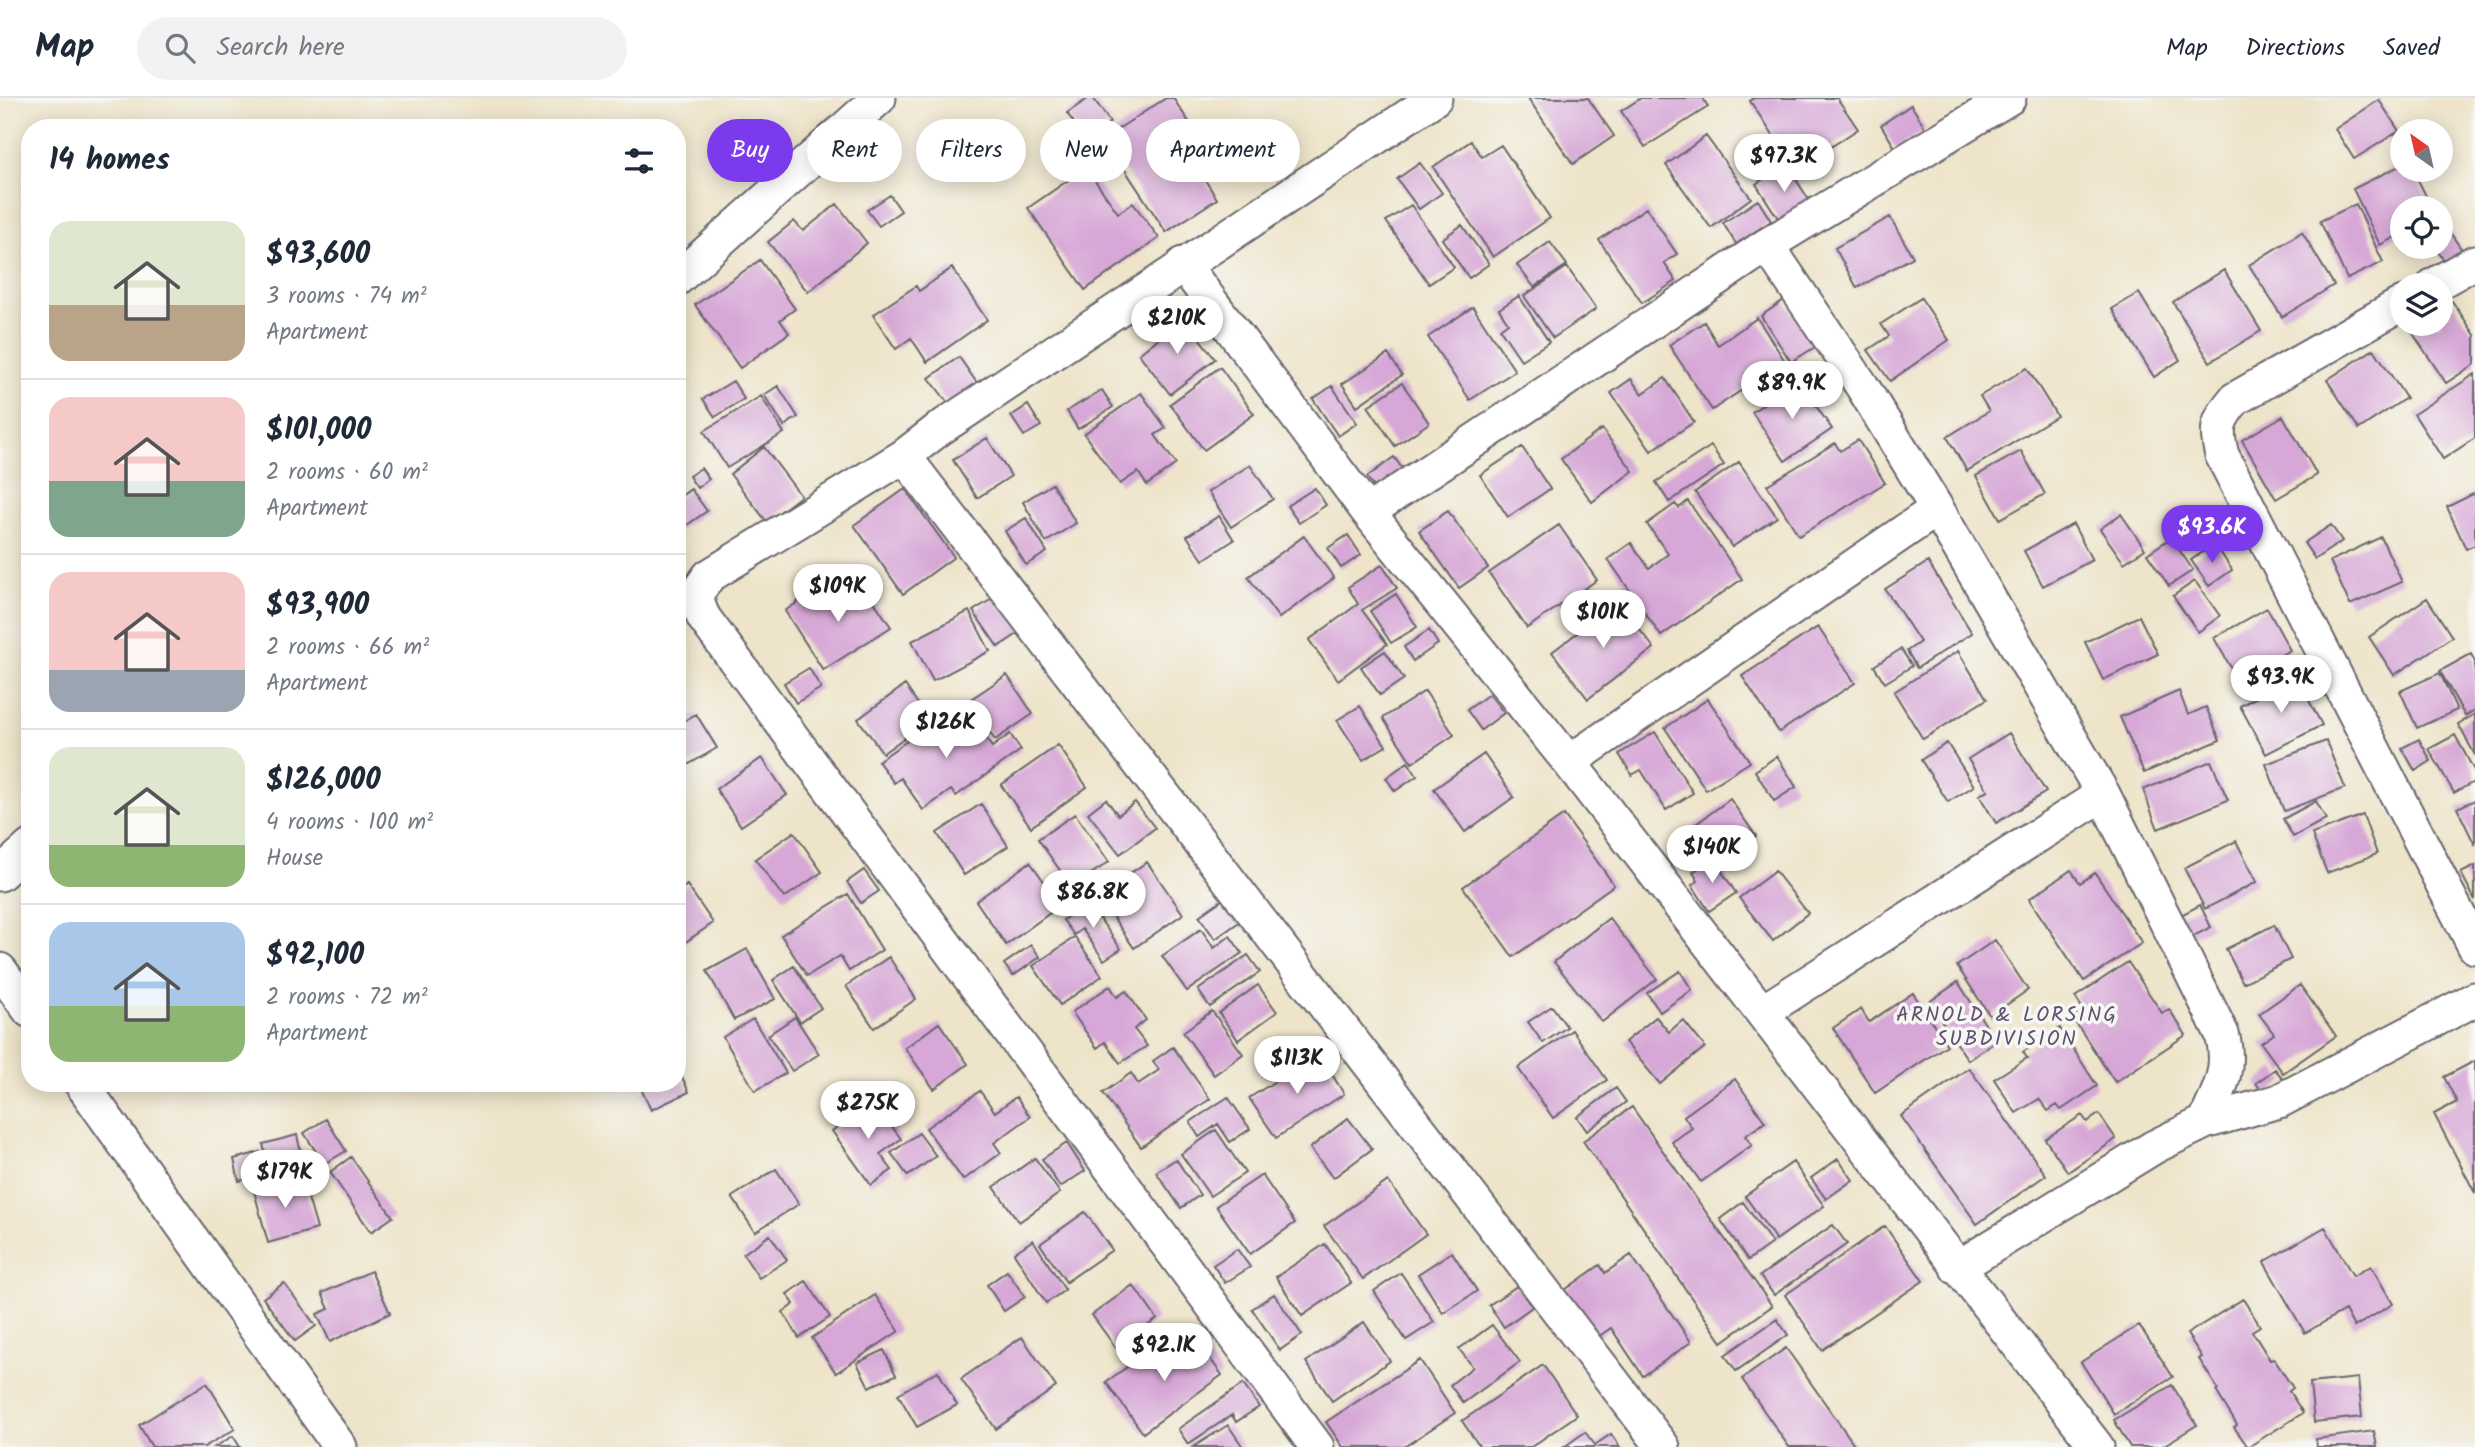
<!DOCTYPE html>
<meta charset="utf-8">
<style>
body{margin:0;font-family:Kalam,sans-serif;background:#f2f2f3;color:#1f2937;height:100vh;display:flex;flex-direction:column;font-size:26px;white-space:nowrap}
*{box-sizing:border-box;margin:0}
p{font-size:23px;color:#747a83}
.icon{flex:none;width:38px;height:38px;fill:none;stroke:currentColor;stroke-width:2;stroke-linecap:round;stroke-linejoin:round}
.map{position:relative;flex:1;overflow:hidden}
.drawer{position:absolute;left:21px;top:21px;width:665px;height:973px;display:flex;flex-direction:column;background:#fff;border-radius:28px;box-shadow:0 4px 18px #0003}
.drawer>*{flex:none}
.banner{position:absolute;left:707px;top:21px;width:665px;height:63px;display:flex;gap:14px}
.needle{width:46px;rotate:326deg}
.fabs{position:absolute;left:2390px;top:21px;display:grid;gap:14px}
.fabs a{display:grid;place-items:center;width:63px;height:63px;border-radius:50%;background:#fff;box-shadow:0 4px 18px #0003;font-size:35px}
.price{position:absolute;translate:-50% -60px;padding:0 16px;border-radius:24px;background:#fff;color:#222;font-size:23px;line-height:46px;filter:drop-shadow(0 2px 4px #0008)}
.price::after{content:'';position:absolute;left:50%;top:42px;width:21px;height:16px;margin-left:-10px;background:inherit;clip-path:polygon(0 0,100% 0,50% 100%)}
.price.current{background:#7c3aed;color:#fff}
ul{padding:0;list-style:none}
li{display:flex;align-items:center;gap:21px;height:175px;padding:0 28px}
li+li{border-top:2px solid #e0e1e3}
li span{display:grid;place-items:center;flex:none;width:196px;height:140px;border-radius:21px;color:#555}
li>.icon{margin-inline-start:auto}
span .icon{width:84px;height:84px;fill:#fffc;stroke-width:1}
li b{font-size:30px}
h2{display:flex;justify-content:space-between;align-items:center;height:84px;padding:0 28px;font-size:30px}
.tag{padding:0 24px;border-radius:32px;background:#fff;box-shadow:0 4px 18px #0003;font-size:24px;line-height:63px}
.tag.current{background:#7c3aed;color:#fff}
header{display:flex;align-items:center;gap:42px;box-sizing:border-box;height:98px;padding:0 35px;background:#fff;border-bottom:2px solid #e0e1e3}
header strong{font-size:33px}
nav{display:flex;gap:38px;margin-inline-start:auto;font-size:24px}
.search{width:490px;height:63px;background:#f2f2f3;display:flex;align-items:center;gap:18px;box-sizing:border-box;padding:0 24px;border-radius:38px;color:#747a83;font-size:26px}
.map>svg:first-child{display:block}
.building{fill:#d7a8d7}
.lines{fill:none;stroke-linecap:round;stroke-linejoin:round}
.street-casing{stroke:#69666d;stroke-width:37}
.street{stroke:#fff;stroke-width:33}
.labels{text-anchor:middle;dominant-baseline:central;stroke-width:7;stroke-linejoin:round;paint-order:stroke}
.neighbourhood-label{font-size:21px;letter-spacing:2px;fill:#615172;stroke:#f6f6f2}
</style>
<header>
<strong>Map</strong>
<div class="search"><svg class="icon" aria-label="search" viewBox="0 0 24 24"><circle cx="10" cy="10" r="6"/><path d="M15 15l6 6"/></svg>Search here</div>
<nav><a>Map</a><a>Directions</a><a>Saved</a></nav>
</header>
<div class="map">
<svg width="2475" height="1349" viewBox="0 0 2475 1349">
<rect width="100%" height="100%" fill="#f6f6f2"/>
<filter id="ink" filterUnits="userSpaceOnUse"><feTurbulence type="fractalNoise" baseFrequency=".0143" numOctaves="2"/><feDisplacementMap in="SourceGraphic" scale="14" xChannelSelector="R" yChannelSelector="G"/><feConvolveMatrix kernelMatrix="1 2 1 2 8 2 1 2 1" color-interpolation-filters="sRGB"/></filter>
<filter id="wash" filterUnits="userSpaceOnUse"><feTurbulence type="fractalNoise" baseFrequency=".00686" numOctaves="4" result="noise"/><feDisplacementMap in="SourceGraphic" scale="28" xChannelSelector="R" yChannelSelector="G"/><feGaussianBlur stdDeviation="1.57" result="paint"/><feColorMatrix in="noise" values="0 0 0 0 0 0 0 0 0 0 0 0 0 0 0 0 0 1.4 0 .05"/><feComposite in="paint" operator="in"/></filter>
<g filter="url(#wash)">
<rect width="100%" height="100%" fill="#eee4ca"/>
<g id="blocks">
<!-- building -->
<path class="building" d="M1089,0H1093L1110,24L1086,42L1067,15Z
M1166,0H1173L1197,36L1182,45L1217,101L1166,134L1104,40Z
M1528,0H1588L1614,38L1573,66Z
M1641,0H1703L1708,9L1645,49L1621,13Z
M1754,0H1837L1858,31L1796,72L1750,3Z
M2379,2L2399,33L2354,61L2335,31Z
M1911,7L1926,31L1896,51L1881,27Z
M1068,36L1085,60L1060,77L1043,53Z
M1706,38L1751,100L1711,130L1666,67Z
M1471,43L1482,59L1501,47L1550,120L1493,159L1433,69Z
M1420,65L1442,95L1419,111L1397,81Z
M1786,66L1811,105L1781,125L1756,86Z
M2403,66V72H2413L2432,110H2403V135L2380,147L2353,91Z
M1086,70L1118,115L1133,105L1159,140L1085,192L1028,110Z
M890,97L901,113L879,128L867,112Z
M1758,102L1771,123L1736,146L1723,125Z
M837,106L867,145L808,194L768,144L794,123L803,133Z
M2356,106L2383,164L2347,181L2320,123Z
M1411,107L1454,169L1429,186L1386,123Z
M1646,110L1677,156L1664,165L1676,183L1642,205L1599,142Z
M1890,119L1913,159L1857,190L1835,150Z
M1462,127L1489,166L1469,180L1442,141Z
M2449,133L2466,158L2449,170L2435,149H2441V138Z
M2302,134L2334,187L2282,219L2249,167Z
M1550,144L1567,167L1534,189L1517,167Z
M760,162L795,211L780,222L789,235L740,270L695,207Z
M1567,169L1596,211L1553,240L1524,198Z
M952,170L987,222L927,264L911,240L896,251L873,217L916,188L919,193Z
M2224,172L2261,233L2210,264L2173,204Z
M2139,195L2180,262L2154,279L2112,211Z
M1519,198L1549,244L1521,262L1500,231L1508,225L1499,211Z
M1921,200L1949,242L1890,283L1868,252L1889,238L1881,226Z
M1784,202L1815,249L1791,264L1761,218Z
M2452,203L2475,237V266L2446,285L2410,231L2419,226H2441V210Z
M1473,209L1515,273L1470,302L1428,239Z
M1184,220L1215,261L1170,296L1139,256Z
M1757,220L1785,263L1712,312L1669,247L1704,224L1718,247Z
M2374,251L2406,300L2359,331L2327,282Z
M1388,256L1402,277L1357,308L1342,286Z
M959,259L977,285L948,305L929,280Z
M1220,269L1254,316L1204,352L1170,306Z
M2027,270L2057,318L1967,373L1947,339L1989,313L1980,298Z
M2475,276V340L2443,361L2414,316Z
M1665,280L1694,324L1651,353L1611,295L1631,281L1642,296Z
M1798,282L1832,331L1785,363L1752,314Z
M733,283L744,301L715,319L703,301Z
M1402,285L1429,325L1395,348L1368,308Z
M778,288L798,319L784,328L764,297Z
M1332,288L1357,325L1338,338L1313,301Z
M1102,292L1113,309L1078,331L1067,313Z
M1141,295L1166,330L1155,337L1176,366L1147,387L1138,374L1120,386L1084,336Z
M761,298L784,335L727,370L704,333Z
M1028,307L1041,328L1024,338L1011,318Z
M2283,318L2317,377L2276,401L2242,342Z
M1602,331L1633,373L1592,404L1561,361Z
M987,340L1011,378L977,400L953,362Z
M1858,342L1885,385L1799,438L1767,387L1835,345L1840,353Z
M1711,348L1724,367L1669,404L1656,384Z
M764,349L801,398L767,424L730,376Z
M1522,349L1550,391L1508,419L1480,377Z
M2021,353L2045,396L2000,421L1976,378Z
M1394,359L1404,373L1376,392L1367,379Z
M1739,364L1777,419L1732,449L1695,394Z
M1250,367L1273,401L1231,429L1208,394Z
M701,370L709,381L697,390L689,378Z
M1052,386L1076,425L1046,444L1023,404Z
M1315,390L1326,407L1299,425L1287,408Z
M691,391L707,413L677,434V401Z
M905,391L954,459L903,496L854,427Z
M2475,395V447L2466,451L2447,409Z
M1688,403L1742,481L1661,538L1608,461L1631,445L1649,470L1668,456L1647,426L1675,406L1679,410Z
M1448,413L1488,470L1459,490L1419,433Z
M2121,416L2145,451L2124,465L2100,431Z
M1219,418L1234,442L1203,462L1187,438Z
M1026,420L1047,454L1026,467L1005,433Z
M2073,426L2092,462L2043,488L2024,453Z
M1559,427L1597,482L1527,530L1489,475Z
M2331,427L2342,443L2315,461L2304,445Z
M1348,437L1361,457L1341,470L1328,450Z
M1304,438L1334,480L1279,520L1248,479Z
M2381,439L2402,484L2350,507L2330,463Z
M2171,440L2193,472L2169,488L2147,456Z
M2215,446L2232,472L2209,488L2191,462Z
M1928,464L1972,535L1917,570L1907,553L1920,544L1885,491Z
M1382,467L1397,490L1362,512L1387,546L1338,582L1309,542L1358,506L1348,489Z
M2195,483L2220,518L2198,534L2173,498Z
M861,484L891,529L823,572L785,513L811,495L821,510Z
M1396,496L1417,529L1391,545L1370,513Z
M998,497L1022,533L998,549L973,513Z
M2427,500L2452,539L2394,577L2369,539Z
M1618,504L1654,550L1588,601L1552,554Z
M2267,510L2290,552L2238,582L2214,540Z
M969,513L990,553L933,583L912,543Z
M2139,518L2158,556L2103,582L2085,544Z
M1818,529L1855,585L1779,634L1742,578Z
M1429,532L1438,546L1413,563L1404,549Z
M1901,551L1912,568L1885,585L1874,568Z
M1385,553L1404,581L1380,597L1361,569Z
M1958,553L1987,601L1923,641L1894,594Z
M2471,556L2475,564V612L2465,618L2440,573Z
M809,570L821,590L796,605L784,585Z
M2440,575L2457,612L2417,630L2400,593Z
M1007,577L1033,616L995,642L968,603Z
M2296,578L2322,627L2266,656L2240,608Z
M905,587L929,622L883,655L858,621Z
M1425,593L1454,637L1412,665L1383,620Z
M2179,593L2188,617L2206,609L2220,642L2144,675L2120,619Z
M1489,596L1504,615L1481,632L1467,612Z
M1708,601L1750,664L1706,692L1665,630Z
M1360,608L1386,648L1363,662L1337,622Z
M967,613L992,649L1010,636L1021,652L956,698L951,692L923,712L901,680L894,685L878,663L926,630L931,638Z
M696,616L717,650L677,673V627Z
M2475,616V657L2458,626Z
M1655,634L1693,695L1666,712L1641,672L1632,677L1619,656Z
M2009,635L2046,694L1996,725L1979,697L1988,693L1968,661Z
M2455,637L2475,674V683L2454,695L2429,651Z
M2419,641L2431,663L2415,673L2402,650Z
M2326,643L2345,690L2284,713L2266,666Z
M1947,645L1974,688L1948,704L1921,662Z
M1058,647L1087,689L1031,729L1001,687Z
M1484,656L1514,699L1465,734L1434,691Z
M1777,658L1796,689L1774,703L1755,673Z
M762,660L787,697L741,728L716,691Z
M2211,663L2228,702L2158,731L2143,692Z
M1408,664L1417,678L1395,693L1386,680Z
M1106,701L1118,717L1135,704L1155,730L1120,756L1088,715Z
M1730,701L1756,738L1722,763L1715,752L1708,758L1688,732Z
M2475,702V747L2457,710Z
M2316,703L2326,721L2293,739L2283,721Z
M981,706L1008,748L964,777L937,735Z
M1075,716L1109,764L1091,776L1097,786L1078,798L1038,741Z
M1564,717L1614,787L1513,859L1463,789Z
M2363,717L2377,756L2327,775L2312,736Z
M794,734L822,774L784,800L755,761Z
M2236,743L2257,784L2205,811L2184,770Z
M1713,760L1736,795L1709,813L1692,787L1698,783L1693,774Z
M1030,764L1061,807L1006,847L976,803Z
M1147,764L1183,816L1134,850L1098,797Z
M2475,768V802L2461,775Z
M864,772L879,793L861,805L847,784Z
M2071,772L2080,785L2095,775L2142,845L2084,883L2029,801Z
M1775,773L1808,815L1773,843L1739,800Z
M687,787L713,825L677,850V794Z
M848,796L882,852L849,873L840,858L807,878L781,837Z
M1226,799L1242,822L1215,841L1199,818Z
M1088,804L1121,851L1104,862L1082,831L1074,837L1063,822Z
M2200,807L2211,829L2190,840L2179,818Z
M1609,820L1657,881L1602,924L1554,864Z
M2274,827L2291,861L2243,885L2226,851Z
M1201,831L1214,850L1230,838L1242,855L1187,893L1162,858Z
M1075,839L1102,878L1060,907L1033,868Z
M1995,842L2028,892L1990,918L1957,868Z
M1031,847L1040,859L1013,878L1004,866Z
M747,851L775,901L734,922L707,873Z
M1248,857L1260,874L1210,909L1198,892Z
M889,859L916,901L874,930L846,888Z
M2128,864L2162,915L2169,911L2186,937L2115,984L2072,919L2083,911L2075,899Z
M794,868L821,910L800,924L773,882Z
M1680,873L1692,892L1660,914L1647,895Z
M1958,884L1996,943L1968,962L1929,904Z
M1258,887L1277,914L1238,942L1219,915Z
M2300,887L2336,938L2283,975L2261,945L2274,936L2259,916Z
M1110,888L1117,899L1126,893L1146,922L1134,931L1147,948L1120,965L1105,944L1097,950L1072,914Z
M1913,895L1947,947L1875,995L1833,930L1861,911L1869,924Z
M1552,908L1567,929L1543,945L1528,924Z
M1212,913L1243,956L1214,977L1183,934Z
M795,919L819,956L792,973L768,937Z
M1656,919L1669,934L1683,922L1705,949L1660,986L1625,944Z
M753,921L786,975L755,993L723,939Z
M939,925L968,966L934,991L905,950Z
M2060,930L2097,988L2061,1012L2057,1007L2048,1013L2039,1001L2016,1015L1994,981L2027,960L2023,954Z
M1572,932L1607,982L1553,1020L1518,970Z
M1173,949L1210,1001L1141,1049L1103,995L1131,975L1138,986L1159,972L1153,963Z
M1319,955L1344,996L1276,1040L1249,1000Z
M2475,963V1095L2434,1016L2457,1004L2444,979Z
M677,968L689,994L651,1012L642,993L654,987L653,985H677Z
M1969,970L2046,1077L1977,1126L1901,1018Z
M2275,971L2285,983L2265,998L2256,985Z
M1735,981L1765,1024L1745,1038L1752,1047L1701,1084L1672,1044L1692,1030L1684,1018Z
M1616,990L1626,1004L1587,1033L1577,1019Z
M980,993L995,1014L1016,999L1030,1019L994,1045L1001,1055L963,1082L926,1030Z
M1228,999L1250,1031L1230,1044L1218,1026L1199,1039L1190,1024Z
M874,1003L901,1041L880,1056L892,1072L871,1087L832,1033Z
M1632,1009L1772,1208L1722,1244L1583,1043Z
M2099,1016L2116,1041L2068,1074L2045,1041L2082,1017L2087,1024Z
M1348,1020L1372,1051L1333,1080L1310,1050Z
M326,1021L346,1053L324,1066L304,1035Z
M1216,1032L1245,1075L1210,1098L1181,1056Z
M919,1035L936,1058L908,1078L891,1055Z
M297,1037L303,1064L269,1072L263,1046Z
M1067,1045L1085,1073L1060,1089L1042,1061Z
M260,1054L265,1076L239,1083L234,1061Z
M351,1059L393,1119L371,1134L330,1074Z
M1035,1060L1060,1095L1019,1124L994,1089Z
M1176,1061L1200,1097L1181,1110L1156,1074Z
M1838,1061L1853,1082L1826,1101L1811,1080Z
M1793,1064L1824,1108L1776,1142L1745,1098Z
M776,1071L799,1106L755,1134L732,1099Z
M1262,1077L1295,1125L1250,1156L1216,1108Z
M302,1079L317,1131L268,1145L254,1093Z
M1388,1083L1426,1136L1363,1181L1324,1128Z
M1743,1104L1772,1145L1748,1162L1720,1121Z
M1085,1114L1112,1152L1066,1184L1040,1146Z
M1833,1127L1847,1146L1774,1197L1760,1178Z
M1885,1128L1923,1183L1822,1252L1785,1197Z
M2325,1129L2353,1178L2371,1168L2393,1206L2354,1229L2345,1212L2305,1235L2264,1164Z
M770,1137L787,1162L759,1180L743,1156Z
M1033,1142L1065,1192L1046,1205L1014,1155Z
M1325,1146L1351,1185L1302,1218L1276,1179Z
M1237,1151L1250,1169L1225,1185L1213,1167Z
M1452,1154L1477,1193L1443,1215L1418,1176Z
M1631,1157L1691,1244L1643,1278L1611,1230L1595,1241L1562,1194L1600,1167L1605,1175Z
M371,1173L390,1215L330,1244L317,1216L329,1211L322,1195Z
M1007,1173L1025,1199L1004,1213L987,1187Z
M1401,1175L1434,1224L1406,1242L1374,1193Z
M806,1183L830,1219L799,1240L783,1214L794,1206L787,1196Z
M284,1185L316,1228L295,1243L263,1200Z
M1133,1187L1157,1221L1116,1250L1092,1217Z
M1517,1188L1532,1209L1504,1229L1489,1207Z
M1274,1196L1302,1237L1280,1252L1252,1211Z
M875,1197L899,1233L836,1275L812,1240Z
M2243,1201L2260,1228L2252,1233L2270,1262L2274,1261L2293,1290L2289,1293L2303,1315L2248,1349L2234,1329L2237,1327L2216,1293L2218,1291L2199,1261L2202,1259L2187,1236Z
M1777,1221L1788,1237L1736,1273L1725,1257Z
M1364,1224L1390,1263L1332,1303L1306,1264Z
M1492,1227L1520,1264L1463,1305L1450,1287L1473,1269L1459,1251Z
M2139,1227L2173,1279L2114,1316L2081,1264Z
M1192,1236L1222,1277L1143,1335L1106,1284L1137,1262L1144,1270Z
M1022,1239L1056,1289L996,1331L961,1281Z
M1786,1250L1856,1349H1789L1742,1281Z
M884,1252L896,1277L869,1289L857,1265Z
M1420,1262L1455,1315L1404,1349H1343L1326,1324Z
M1543,1267L1577,1317L1531,1349H1480L1462,1323Z
M938,1273L957,1307L917,1329L898,1296Z
M2358,1280L2362,1319L2314,1324L2310,1285Z
M207,1285L235,1331L204,1349H152L139,1327Z
M1243,1286L1259,1309L1236,1324L1232,1317L1188,1346L1178,1331Z
M2172,1287L2197,1327L2161,1349H2130L2114,1322Z
M1228,1327L1243,1349H1193Z
M2374,1333L2377,1349H2317L2316,1341Z
M1585,1334L1595,1347L1611,1336L1620,1349H1564Z
M233,1338L240,1349H215Z"/>
</g>
</g>
<g filter="url(#ink)">
<use href="#blocks" fill-opacity="0" stroke="#69666d" stroke-width="2"/>
<g class="lines">
<!-- street casing -->
<g class="street-casing">
<path id="street" d="M1767,147L1862,288L1937,411L2103,696L2222,936C2232,971 2219,993 2205,1024
M1183,166L1368,414L1569,664L2097,1349
M677,181L879,0
M2434,187L2475,164
M2403,205L2235,301C2217,322 2215,331 2222,357L2475,849
M904,358L939,331L1435,0
M1368,414L1767,147L2009,0
M1569,664L1937,411
M0,776L30,749
M0,872L30,913
M1762,914L2103,696
M81,985L340,1349
M1957,1170L2154,1049L2205,1024L2279,1003L2475,901
M1317,1349L704,520C694,500 696,495 709,478L904,358L1663,1349"/>
</g>
<!-- street -->
<use href="#street" class="street"/>
</g>
</g>
<g class="labels">
<!-- neighbourhood labels -->
<g class="neighbourhood-label">
<text x="2007" y="917">ARNOLD &amp; LORSING<tspan x="2007" dy="24">SUBDIVISION</tspan></text>
</g>
</g>
</svg>
<div class="fabs">
<a><svg class="needle" viewBox="-14 -14 28 28"><path d="M0-13l5 13h-10z" fill="#e53935"/><path d="M0 13l5-13h-10z" fill="#747a83"/></svg></a>
<a><svg class="icon" aria-label="locate" viewBox="0 0 24 24"><circle cx="12" cy="12" r="6"/><path d="M12 2v4M12 18v4M2 12h4M18 12h4"/></svg></a>
<a><svg class="icon" aria-label="layers" viewBox="0 0 24 24"><path d="M12 4l9 5-9 5-9-5zM3 14l9 5 9-5"/></svg></a>
</div>
<b class="price" style="left:1784px;top:96px">$97.3K</b>
<b class="price" style="left:1177px;top:258px">$210K</b>
<b class="price" style="left:1792px;top:323px">$89.9K</b>
<b class="price current" style="left:2212px;top:467px">$93.6K</b>
<b class="price" style="left:838px;top:526px">$109K</b>
<b class="price" style="left:1603px;top:552px">$101K</b>
<b class="price" style="left:2281px;top:617px">$93.9K</b>
<b class="price" style="left:946px;top:662px">$126K</b>
<b class="price" style="left:1712px;top:787px">$140K</b>
<b class="price" style="left:1093px;top:832px">$86.8K</b>
<b class="price" style="left:1297px;top:998px">$113K</b>
<b class="price" style="left:868px;top:1043px">$275K</b>
<b class="price" style="left:285px;top:1112px">$179K</b>
<b class="price" style="left:1164px;top:1285px">$92.1K</b>
<div class="banner">
<a class="tag current">Buy</a>
<a class="tag">Rent</a>
<a class="tag">Filters</a>
<a class="tag">New</a>
<a class="tag">Apartment</a>
</div>
<section class="drawer">
<h2>14 homes<svg class="icon" aria-label="filters" viewBox="0 0 24 24"><path d="M4 7h16M4 17h16"/><circle cx="9" cy="7" r="2"/><circle cx="15" cy="17" r="2"/></svg></h2>
<ul>
<li><span style="background:linear-gradient(#dfe7d0 60%,#b9a48a 0)"><svg class="icon" aria-label="home" viewBox="0 0 24 24"><path d="M3 11l9-7 9 7M6 9v11h12V9"/></svg></span><div><b>$93,600</b><p>3 rooms · 74 m²</p><p>Apartment</p></div></li>
<li><span style="background:linear-gradient(#f6c9c9 60%,#7fa58c 0)"><svg class="icon" aria-label="home" viewBox="0 0 24 24"><path d="M3 11l9-7 9 7M6 9v11h12V9"/></svg></span><div><b>$101,000</b><p>2 rooms · 60 m²</p><p>Apartment</p></div></li>
<li><span style="background:linear-gradient(#f6c9c9 70%,#9aa5b1 0)"><svg class="icon" aria-label="home" viewBox="0 0 24 24"><path d="M3 11l9-7 9 7M6 9v11h12V9"/></svg></span><div><b>$93,900</b><p>2 rooms · 66 m²</p><p>Apartment</p></div></li>
<li><span style="background:linear-gradient(#dfe7d0 70%,#8fb573 0)"><svg class="icon" aria-label="home" viewBox="0 0 24 24"><path d="M3 11l9-7 9 7M6 9v11h12V9"/></svg></span><div><b>$126,000</b><p>4 rooms · 100 m²</p><p>House</p></div></li>
<li><span style="background:linear-gradient(#a9c7e8 60%,#8fb573 0)"><svg class="icon" aria-label="home" viewBox="0 0 24 24"><path d="M3 11l9-7 9 7M6 9v11h12V9"/></svg></span><div><b>$92,100</b><p>2 rooms · 72 m²</p><p>Apartment</p></div></li>
</ul>
</section>
</div>
